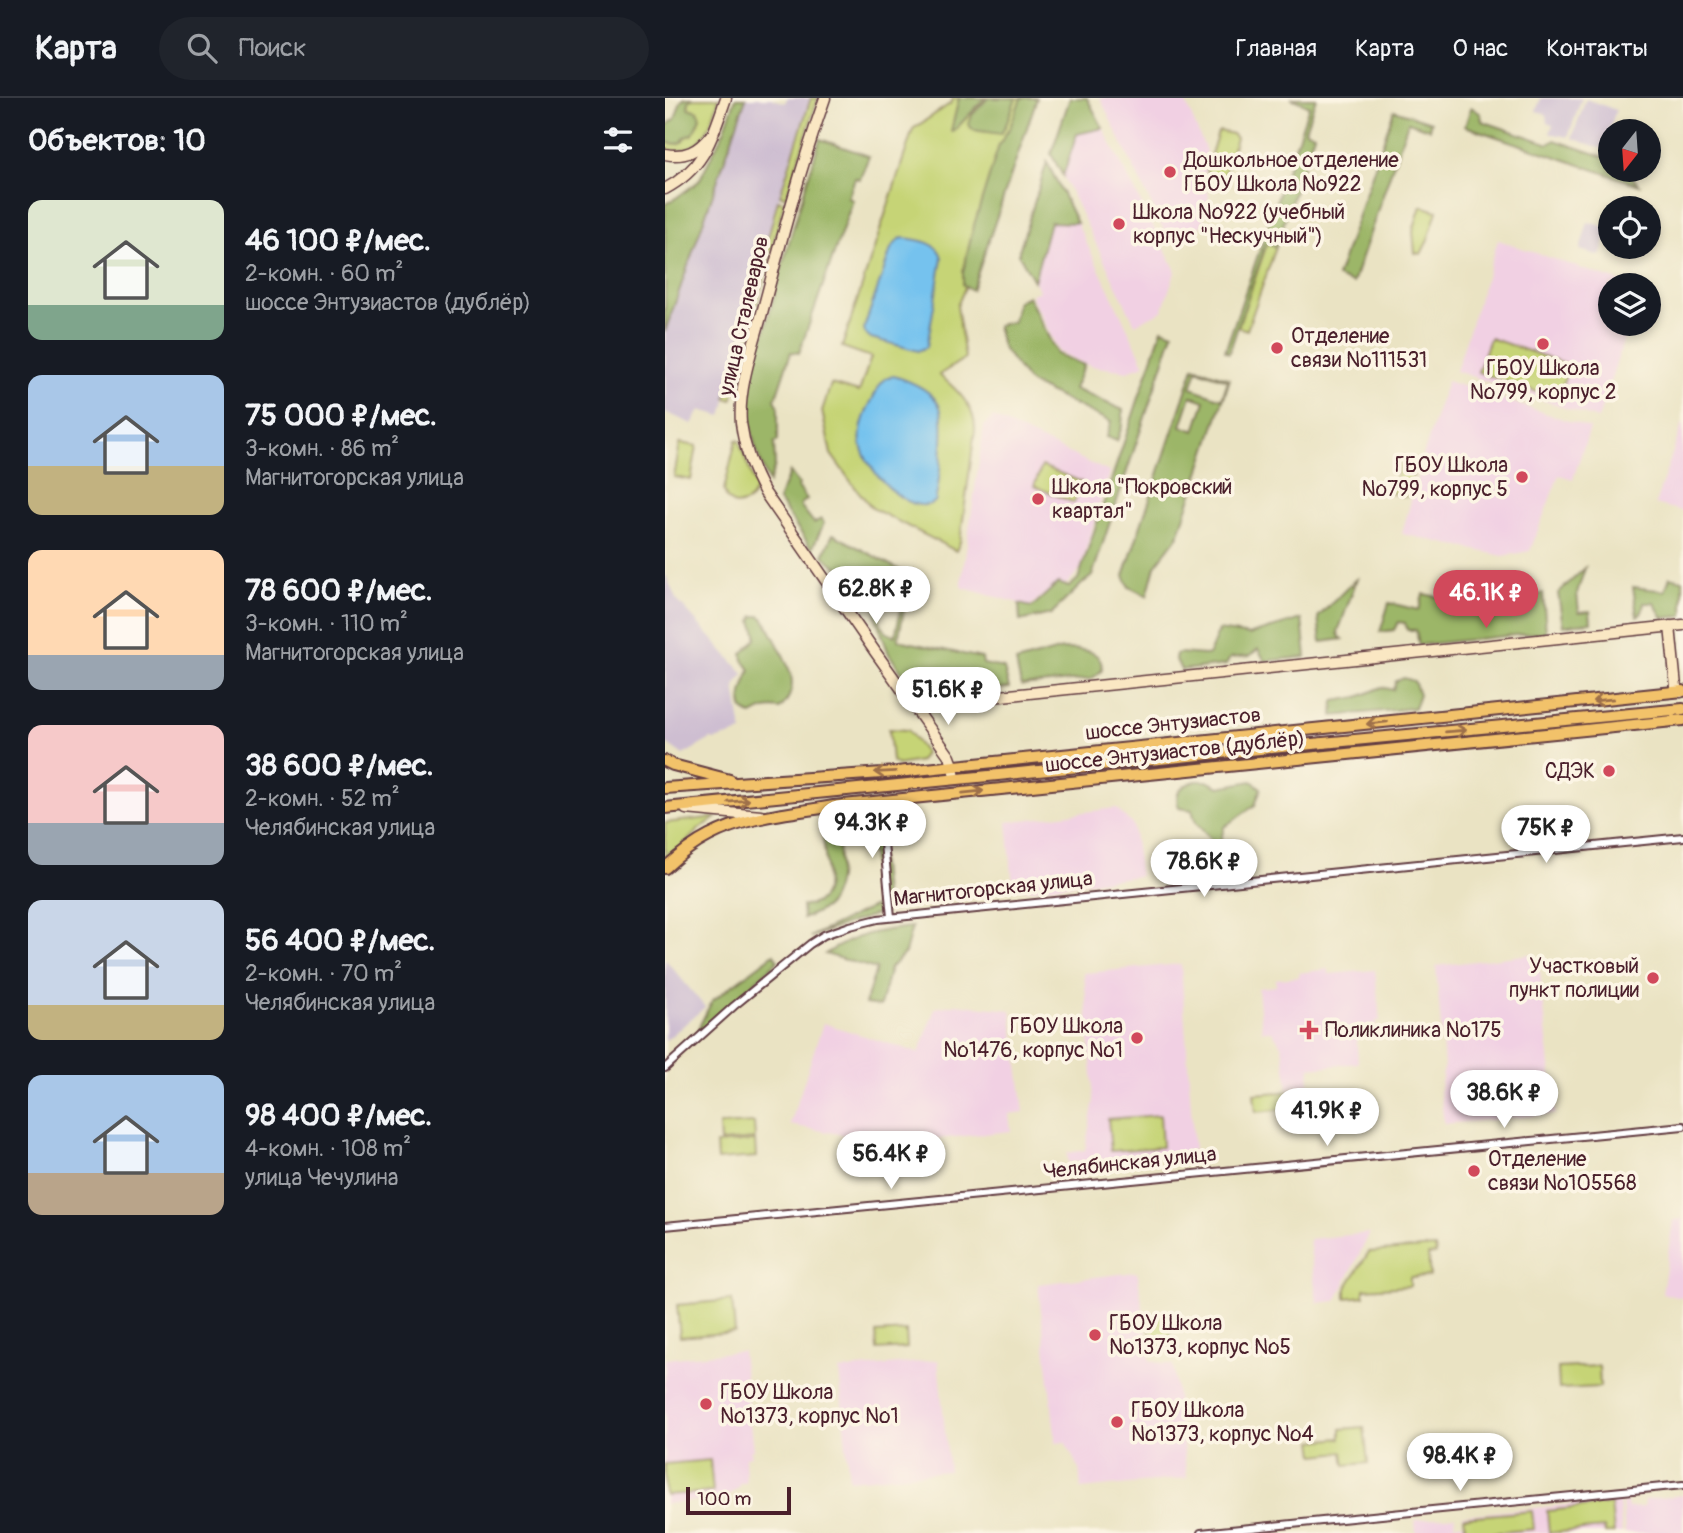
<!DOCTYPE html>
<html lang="ru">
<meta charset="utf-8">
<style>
body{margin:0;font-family:Pangolin,sans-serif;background:#20242c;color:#f1f3f6;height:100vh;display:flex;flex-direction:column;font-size:26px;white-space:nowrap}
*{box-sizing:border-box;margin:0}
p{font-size:23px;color:#9ea1a6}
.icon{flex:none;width:38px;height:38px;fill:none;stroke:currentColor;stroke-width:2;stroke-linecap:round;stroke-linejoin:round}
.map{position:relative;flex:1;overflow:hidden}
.panel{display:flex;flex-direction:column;background:#171b24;width:665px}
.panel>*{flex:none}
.needle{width:46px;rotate:197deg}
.fabs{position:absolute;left:933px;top:21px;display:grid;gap:14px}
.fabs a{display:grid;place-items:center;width:63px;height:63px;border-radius:50%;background:#171b24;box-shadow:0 4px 10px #0003;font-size:35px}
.scale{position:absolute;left:21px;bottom:18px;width:105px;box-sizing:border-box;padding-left:7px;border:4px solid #4a1f2b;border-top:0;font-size:19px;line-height:24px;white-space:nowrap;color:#4a1f2b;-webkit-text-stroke:5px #fcf5e5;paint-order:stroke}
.price{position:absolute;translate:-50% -60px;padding:0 16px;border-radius:24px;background:#fff;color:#222;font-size:23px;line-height:46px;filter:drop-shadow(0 2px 4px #0008)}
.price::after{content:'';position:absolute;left:50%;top:42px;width:21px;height:16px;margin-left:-10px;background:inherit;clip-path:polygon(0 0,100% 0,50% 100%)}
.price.selected{background:#d1495b;color:#fff}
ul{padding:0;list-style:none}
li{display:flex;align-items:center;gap:21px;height:175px;padding:0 28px}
li span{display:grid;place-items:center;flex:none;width:196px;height:140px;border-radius:14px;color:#555}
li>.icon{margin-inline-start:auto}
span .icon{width:84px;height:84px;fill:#fffc;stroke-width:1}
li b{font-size:30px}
h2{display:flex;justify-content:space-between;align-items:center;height:84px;padding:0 28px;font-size:30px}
header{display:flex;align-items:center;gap:42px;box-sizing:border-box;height:98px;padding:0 35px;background:#171b24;border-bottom:2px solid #363941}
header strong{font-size:33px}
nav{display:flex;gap:38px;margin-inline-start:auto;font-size:24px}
.search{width:490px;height:63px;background:#20242c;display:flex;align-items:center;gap:18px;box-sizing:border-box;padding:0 24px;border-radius:38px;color:#9ea1a6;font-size:26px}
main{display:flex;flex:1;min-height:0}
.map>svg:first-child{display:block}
.built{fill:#f1d0e3}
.industrial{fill:#cebed1}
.green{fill:#c6d476;stroke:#887a50;stroke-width:2}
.forest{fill:#9cb667;stroke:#736a49;stroke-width:2;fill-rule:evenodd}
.water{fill:#74c2ee;stroke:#5f708c;stroke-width:2}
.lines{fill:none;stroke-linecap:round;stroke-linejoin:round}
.street-casing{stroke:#623c42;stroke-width:10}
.secondary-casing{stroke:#623c42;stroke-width:13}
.primary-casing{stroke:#623c42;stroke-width:14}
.street{stroke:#fff;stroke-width:6}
.secondary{stroke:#fae7c3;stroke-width:10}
.primary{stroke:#f2c26a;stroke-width:10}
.oneway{stroke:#9e704a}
.poi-dot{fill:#d1495b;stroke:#fcf5e5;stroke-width:2.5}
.labels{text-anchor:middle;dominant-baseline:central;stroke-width:7;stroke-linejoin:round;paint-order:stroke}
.poi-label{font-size:21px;fill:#4a1f2b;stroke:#fcf5e5;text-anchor:start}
.street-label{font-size:21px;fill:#4a1f2b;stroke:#fcf5e5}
</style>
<header>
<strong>Карта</strong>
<div class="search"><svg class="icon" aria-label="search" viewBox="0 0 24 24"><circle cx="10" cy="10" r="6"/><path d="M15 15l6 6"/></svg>Поиск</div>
<nav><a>Главная</a><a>Карта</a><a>О нас</a><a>Контакты</a></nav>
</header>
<main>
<section class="panel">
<h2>Объектов: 10<svg class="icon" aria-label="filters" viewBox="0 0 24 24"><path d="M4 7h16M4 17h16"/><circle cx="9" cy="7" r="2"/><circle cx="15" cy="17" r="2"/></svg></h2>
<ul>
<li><span style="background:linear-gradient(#dfe7d0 75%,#7fa58c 0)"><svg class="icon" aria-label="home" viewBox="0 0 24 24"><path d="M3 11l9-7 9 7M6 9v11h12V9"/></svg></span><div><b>46 100 ₽/мес.</b><p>2-комн. · 60 m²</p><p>шоссе Энтузиастов (дублёр)</p></div></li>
<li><span style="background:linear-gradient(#a9c7e8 65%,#c2b280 0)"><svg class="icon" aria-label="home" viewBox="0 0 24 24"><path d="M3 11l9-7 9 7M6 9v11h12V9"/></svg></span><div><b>75 000 ₽/мес.</b><p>3-комн. · 86 m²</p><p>Магнитогорская улица</p></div></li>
<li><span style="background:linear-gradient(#ffd9b3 75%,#9aa5b1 0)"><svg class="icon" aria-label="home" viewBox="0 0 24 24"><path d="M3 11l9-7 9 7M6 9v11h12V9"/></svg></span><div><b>78 600 ₽/мес.</b><p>3-комн. · 110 m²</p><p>Магнитогорская улица</p></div></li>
<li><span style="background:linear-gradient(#f6c9c9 70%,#9aa5b1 0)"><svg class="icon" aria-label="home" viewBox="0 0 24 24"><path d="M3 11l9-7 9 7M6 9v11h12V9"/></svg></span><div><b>38 600 ₽/мес.</b><p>2-комн. · 52 m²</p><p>Челябинская улица</p></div></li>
<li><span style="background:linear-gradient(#c9d6e8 75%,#c2b280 0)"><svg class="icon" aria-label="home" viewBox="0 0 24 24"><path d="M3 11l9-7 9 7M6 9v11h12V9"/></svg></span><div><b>56 400 ₽/мес.</b><p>2-комн. · 70 m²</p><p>Челябинская улица</p></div></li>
<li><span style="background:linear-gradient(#a9c7e8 70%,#b9a48a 0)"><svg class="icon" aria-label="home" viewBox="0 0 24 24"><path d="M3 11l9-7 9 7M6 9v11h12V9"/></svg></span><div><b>98 400 ₽/мес.</b><p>4-комн. · 108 m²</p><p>улица Чечулина</p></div></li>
</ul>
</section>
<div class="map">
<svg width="1018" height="1435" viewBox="0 0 1018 1435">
<rect width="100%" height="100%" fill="#fcf5e5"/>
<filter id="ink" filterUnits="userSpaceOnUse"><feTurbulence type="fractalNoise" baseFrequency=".0143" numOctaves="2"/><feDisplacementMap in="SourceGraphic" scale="14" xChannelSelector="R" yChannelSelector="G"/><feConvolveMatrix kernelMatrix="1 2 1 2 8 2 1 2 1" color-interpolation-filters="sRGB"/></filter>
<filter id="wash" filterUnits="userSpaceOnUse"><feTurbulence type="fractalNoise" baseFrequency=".00686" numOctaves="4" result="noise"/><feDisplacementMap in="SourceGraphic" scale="28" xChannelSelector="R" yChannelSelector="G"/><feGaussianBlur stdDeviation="1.57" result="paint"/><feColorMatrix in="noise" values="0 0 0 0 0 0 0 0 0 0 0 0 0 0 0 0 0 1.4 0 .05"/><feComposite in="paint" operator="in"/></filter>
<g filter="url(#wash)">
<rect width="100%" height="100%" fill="#eae3c3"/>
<!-- built -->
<path class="built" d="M435,0H519L541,53L539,84L544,98L537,127L505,145Z
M438,30L510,171V174L497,213L470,226L398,78L412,36Z
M385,124L412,125L480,267L462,273L425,268L394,254L366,197L374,193L370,183Z
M833,142L965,187H945V226H964L933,321L791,273Z
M782,283L925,330L908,381L894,377L865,453L838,458L737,436L759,354Z
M328,319L444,374V376L415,471L403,485L400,486L392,485L365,508L298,490L296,487L319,328Z
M1018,324V413L990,406Z
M451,710L468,727L475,778L359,792L348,787L342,724Z
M867,856L869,874L875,873L890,1016L779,1026L775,992L779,968L771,868Z
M516,866L529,1052L403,1065L402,1055L420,1052L429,1002L419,875Z
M663,871L664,876L710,872L715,923H711V929L691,930L693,965L645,970L644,986L623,991L617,949L607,933H597L593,890L611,888V881L634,879V875Z
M292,906L346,912L359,1014L344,1016L346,1033L226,1046V1040H196L125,1027L158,925L254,955L270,910Z
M1018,1121V1200L997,1196L1008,1122Z
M705,1135L671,1203L652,1205L644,1141Z
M471,1174L473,1177L485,1263L508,1267L522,1380L416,1391L414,1370L400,1344L391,1345L373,1186Z
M77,1253L88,1352L85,1353L86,1358L80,1359L81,1385H74V1389L61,1400L0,1406V1261Z
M273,1262L284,1373L184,1382L174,1272Z
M1018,1397V1435H960L957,1404H962L963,1410L978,1409L979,1402Z
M954,1402L957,1435H793L792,1425H798V1417Z
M790,1418L791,1435H751L750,1422Z"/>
<!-- industrial -->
<path class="industrial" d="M81,0H106L120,5L122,0H146L108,120L57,318L35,312L27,326L0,314V233Z
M876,0H917L903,39L885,35L888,27L882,25L881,16L871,13Z
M921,1L951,12L937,51L907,40Z
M923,124L944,130L935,158L915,152Z
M0,475L11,501L79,576L70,588L77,634L50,642L46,641L18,657L0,644Z
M0,861L40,909L0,943Z"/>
<!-- green -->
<path class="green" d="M28,0H54C48,19 43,43 22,50C14,53 7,53 0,50V44L12,46L20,39L28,36L35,20L23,10L24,3Z
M146,0H153L121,99L115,97Z
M288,0H362L302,185L292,208L300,260L274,277C291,290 311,309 310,332L295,444L291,453L207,410L189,388L166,356L157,313L166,286L194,294L206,259L177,249L248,31L286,5Z
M555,33L567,36L571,40L559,78C553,80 544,78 541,72L553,34Z
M113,102L119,104L67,302L61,300Z
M756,108L772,113L763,142L756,156L750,155L748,133Z
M602,146L611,149L582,232L573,229Z
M825,240L904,267L893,301L813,274Z
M71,342L74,343L91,390C89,401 81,406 70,407L62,401L59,392Z
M15,345L32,348L26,382L9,379Z
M738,358L753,362L741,399L726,395Z
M377,368L417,384L409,405L369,388Z
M224,631L243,632L260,655L255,663L233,667L227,663Z
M52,719L34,731L0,766V725Z
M840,989L842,1013L800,1017L797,993Z
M633,993V1010L591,1014L589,996Z
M495,1017L497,1049L446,1053L443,1021Z
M89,1025L90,1041L55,1044L54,1027Z
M90,1043L91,1059L52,1062L51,1046Z
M770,1149L771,1156L763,1157L765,1178L745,1179V1188L699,1191V1198L681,1200V1190L704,1154Z
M67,1202L70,1234L15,1239L12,1207Z
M502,1215L508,1249L489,1251L482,1217Z
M241,1233L242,1250L212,1252L211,1235Z
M934,1268L935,1289L894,1291L893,1270Z
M699,1329L703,1365L680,1367L678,1354L650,1357L648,1343L676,1340V1331Z
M45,1362L48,1394L0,1397V1366Z
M946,1406L949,1435H940L939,1430L884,1435L882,1413Z
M867,1413L869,1431L826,1435H801L799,1419Z"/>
<!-- forest -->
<path class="forest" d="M20,0H28L24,3L23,10L33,13L35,20L28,36L20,39L17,44L12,46L0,44L1,28L10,21L16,3Z
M71,0H81L0,234V106L11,100L34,83L59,33Z
M294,0H320L288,34L286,33Z
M323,0H351L341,27L336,36L308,32L303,26L307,17Z
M356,0H372L307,192L298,187V174L308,130L334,47L345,29Z
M405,0H422L438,30L412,36L398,78L386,56Z
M626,0H651L640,32L649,36L611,149L601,146L564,255L560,253L644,8Z
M806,9L816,16L817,23L884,46L890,42L937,58L945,64V72L962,73L974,87L800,28Z
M729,12L766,24L764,31L743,24L688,185L672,179Z
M155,41L204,58L195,81L190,80L183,100L188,102L134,255L126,254L110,302L113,307V342L109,345L110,367L104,385C93,359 84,335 84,307C84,280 94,253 101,228C117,165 136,103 155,41Z
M382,64L412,125L385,124L369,183L354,157V153Z
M363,198L392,256L419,267L409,291L458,312L457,328L452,343L441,339L446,324L367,286L362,282L337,249L332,227L348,224L353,203Z
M497,231L508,235L427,478L418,485L386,516L355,523L354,506L367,509L393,485L404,489L413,481Z
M529,269L565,281L513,438L490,468L482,498L464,489L459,478ZM532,272L563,282L557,301L526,290ZM526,298L540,303L530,333L516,328Z
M125,374L134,386L133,389L142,401L135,407L149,425L156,421L159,425L147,451L114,403V399Z
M168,436L246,478L233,542L317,560L318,566L339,570L344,590L269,597H258L249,592L224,556L212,523L209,500L183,477L158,458ZM220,498L238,502L230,538L222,535L215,524Z
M920,470L912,495L914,514L925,513L926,524L898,528L893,495Z
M1005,479L1018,482V518L998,520L989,505H979L976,516L972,518L968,489L1000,493Z
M692,481L673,534L674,538L678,541L656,544L653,519L686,486L688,488L690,486L688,484Z
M878,495L881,534L754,547L751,532H742L740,525L733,524L729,532L715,534L724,505L754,512L758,496L828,510L831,509L833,513L846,509V505Z
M89,518H95L99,521C107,536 127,569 127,585C127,594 122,604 115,611C103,609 97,611 87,617C67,613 80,585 85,572L78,562L77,556L91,541V535L87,523Z
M637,521L641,559L600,563L593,551L585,558L565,560L561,567L516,572L510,560L511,556L514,555L540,557L544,556L554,532L585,537L586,536Z
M397,551C413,552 438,549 437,572L432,577L425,581L356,588L351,564Z
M739,580L749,583L754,596L749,610L668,618L669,603L693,599L717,589L728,592L731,583Z
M531,683H542L554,689L587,683L596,690L590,707L559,729L554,751L531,725L527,712L514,710C508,694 517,687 531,683Z
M208,717L211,721L212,727L220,807L215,815L145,839L212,807L204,729L172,733C174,756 178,786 163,807C158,813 145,817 138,821L137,808C147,807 156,805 160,794C165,783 158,744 157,730L165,720Z
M247,829L240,855L225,870L215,908L200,906L211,871L160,856C192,836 210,833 247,829Z
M109,856L113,863L36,933L33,931L47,903Z"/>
<!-- water -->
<path class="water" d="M239,140C254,142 274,144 277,160L262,249L253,253L206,240L200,235L199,230L226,151L234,141Z
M229,278C245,283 266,291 274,307C282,320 274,387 270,404C243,420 201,371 196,347C193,331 201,313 208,300C213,290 217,279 229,278Z"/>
</g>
<g filter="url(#ink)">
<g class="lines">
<!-- street casing -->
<g class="street-casing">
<path id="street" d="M215,703L226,819
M0,970L69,908L145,846L159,837L185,828L213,821L1018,739
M0,1128L1018,1028
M536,1435L1018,1387"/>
</g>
<!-- secondary casing -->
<g class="secondary-casing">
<path id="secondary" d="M160,0C135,71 116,143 97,215C88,249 73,290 76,325C79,349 88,374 100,395L211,555L285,659L288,667L290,681
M0,56C20,60 33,53 45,38
M0,91C40,70 47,40 61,0
M1005,528L1011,589L1016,594
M249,607L1018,527
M21,711L96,718"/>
</g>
<!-- primary casing -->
<g class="primary-casing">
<path id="primary" d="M0,663L8,667L65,682
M0,690L232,674L1018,593
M0,710L626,648L1018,611
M0,770C13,758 28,746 44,738C82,718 127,715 169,708L1018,622"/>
</g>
<!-- street -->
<use href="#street" class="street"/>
<!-- secondary -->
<use href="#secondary" class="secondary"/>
<!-- primary -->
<use href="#primary" class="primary"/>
</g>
<!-- one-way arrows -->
<defs><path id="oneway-shaft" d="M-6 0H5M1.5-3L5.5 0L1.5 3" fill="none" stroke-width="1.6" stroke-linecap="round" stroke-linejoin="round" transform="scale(1.75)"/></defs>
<g class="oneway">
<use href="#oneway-shaft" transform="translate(938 602) rotate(174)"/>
<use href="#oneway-shaft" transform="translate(712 625) rotate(174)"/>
<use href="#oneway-shaft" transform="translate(791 633) rotate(-5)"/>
<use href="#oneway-shaft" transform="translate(220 674) rotate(177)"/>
<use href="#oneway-shaft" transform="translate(308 694) rotate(-6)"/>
<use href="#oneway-shaft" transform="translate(74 703) rotate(-6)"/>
</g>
</g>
<!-- markers -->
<g class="poi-dot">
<circle cx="505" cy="74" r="7"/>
<circle cx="454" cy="126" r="7"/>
<circle cx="878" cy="246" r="7"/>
<circle cx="612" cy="250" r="7"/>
<circle cx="857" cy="379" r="7"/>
<circle cx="373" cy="401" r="7"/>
<circle cx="944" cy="673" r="7"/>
<circle cx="988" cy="880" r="7"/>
<path d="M640.5 921.5h7v7h7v7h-7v7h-7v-7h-7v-7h7z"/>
<circle cx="472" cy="940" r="7"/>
<circle cx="809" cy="1073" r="7"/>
<circle cx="430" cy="1237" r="7"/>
<circle cx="41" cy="1306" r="7"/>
<circle cx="452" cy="1324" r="7"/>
</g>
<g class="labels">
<!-- poi labels -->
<g class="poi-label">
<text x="519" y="62">Дошкольное отделение<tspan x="519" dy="24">ГБОУ Школа №922</tspan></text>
<text x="468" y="114">Школа №922 (учебный<tspan x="468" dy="24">корпус "Нескучный")</tspan></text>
<text x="626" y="238">Отделение<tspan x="626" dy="24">связи №111531</tspan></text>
<text x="878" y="270" text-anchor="middle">ГБОУ Школа<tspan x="878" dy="24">№799, корпус 2</tspan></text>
<text x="843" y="367" text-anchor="end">ГБОУ Школа<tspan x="843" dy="24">№799, корпус 5</tspan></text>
<text x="387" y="389">Школа "Покровский<tspan x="387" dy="24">квартал"</tspan></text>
<text x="930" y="673" text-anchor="end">СДЭК</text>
<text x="974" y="868" text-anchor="end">Участковый<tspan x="974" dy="24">пункт полиции</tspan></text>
<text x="458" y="928" text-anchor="end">ГБОУ Школа<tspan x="458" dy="24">№1476, корпус №1</tspan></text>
<text x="660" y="932">Поликлиника №175</text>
<text x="823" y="1061">Отделение<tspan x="823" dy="24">связи №105568</tspan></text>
<text x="444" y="1225">ГБОУ Школа<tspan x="444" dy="24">№1373, корпус №5</tspan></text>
<text x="55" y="1294">ГБОУ Школа<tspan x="55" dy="24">№1373, корпус №1</tspan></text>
<text x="466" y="1312">ГБОУ Школа<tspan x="466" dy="24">№1373, корпус №4</tspan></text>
</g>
<!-- street labels -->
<g class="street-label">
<text transform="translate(79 218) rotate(-77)">улица Сталеваров</text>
<text transform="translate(508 626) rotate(-6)">шоссе Энтузиастов</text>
<text transform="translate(510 654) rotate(-6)">шоссе Энтузиастов (дублёр)</text>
<text transform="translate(328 791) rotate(-6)">Магнитогорская улица</text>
<text transform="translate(465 1065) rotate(-6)">Челябинская улица</text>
</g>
</g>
</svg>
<div class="fabs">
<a><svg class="needle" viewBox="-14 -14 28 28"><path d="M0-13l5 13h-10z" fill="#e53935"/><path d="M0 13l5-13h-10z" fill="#9ea1a6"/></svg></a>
<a><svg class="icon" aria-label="locate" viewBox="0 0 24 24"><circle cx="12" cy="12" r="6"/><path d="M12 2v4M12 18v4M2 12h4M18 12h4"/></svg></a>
<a><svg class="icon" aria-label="layers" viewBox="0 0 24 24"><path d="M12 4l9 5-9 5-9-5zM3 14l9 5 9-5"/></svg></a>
</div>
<div class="scale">100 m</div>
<b class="price" style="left:211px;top:528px">62.8K ₽</b>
<b class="price selected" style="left:821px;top:532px">46.1K ₽</b>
<b class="price" style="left:283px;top:629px">51.6K ₽</b>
<b class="price" style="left:207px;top:762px">94.3K ₽</b>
<b class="price" style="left:881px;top:767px">75K ₽</b>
<b class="price" style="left:539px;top:801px">78.6K ₽</b>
<b class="price" style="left:839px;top:1032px">38.6K ₽</b>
<b class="price" style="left:662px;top:1050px">41.9K ₽</b>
<b class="price" style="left:226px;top:1093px">56.4K ₽</b>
<b class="price" style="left:795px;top:1395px">98.4K ₽</b>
</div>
</main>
